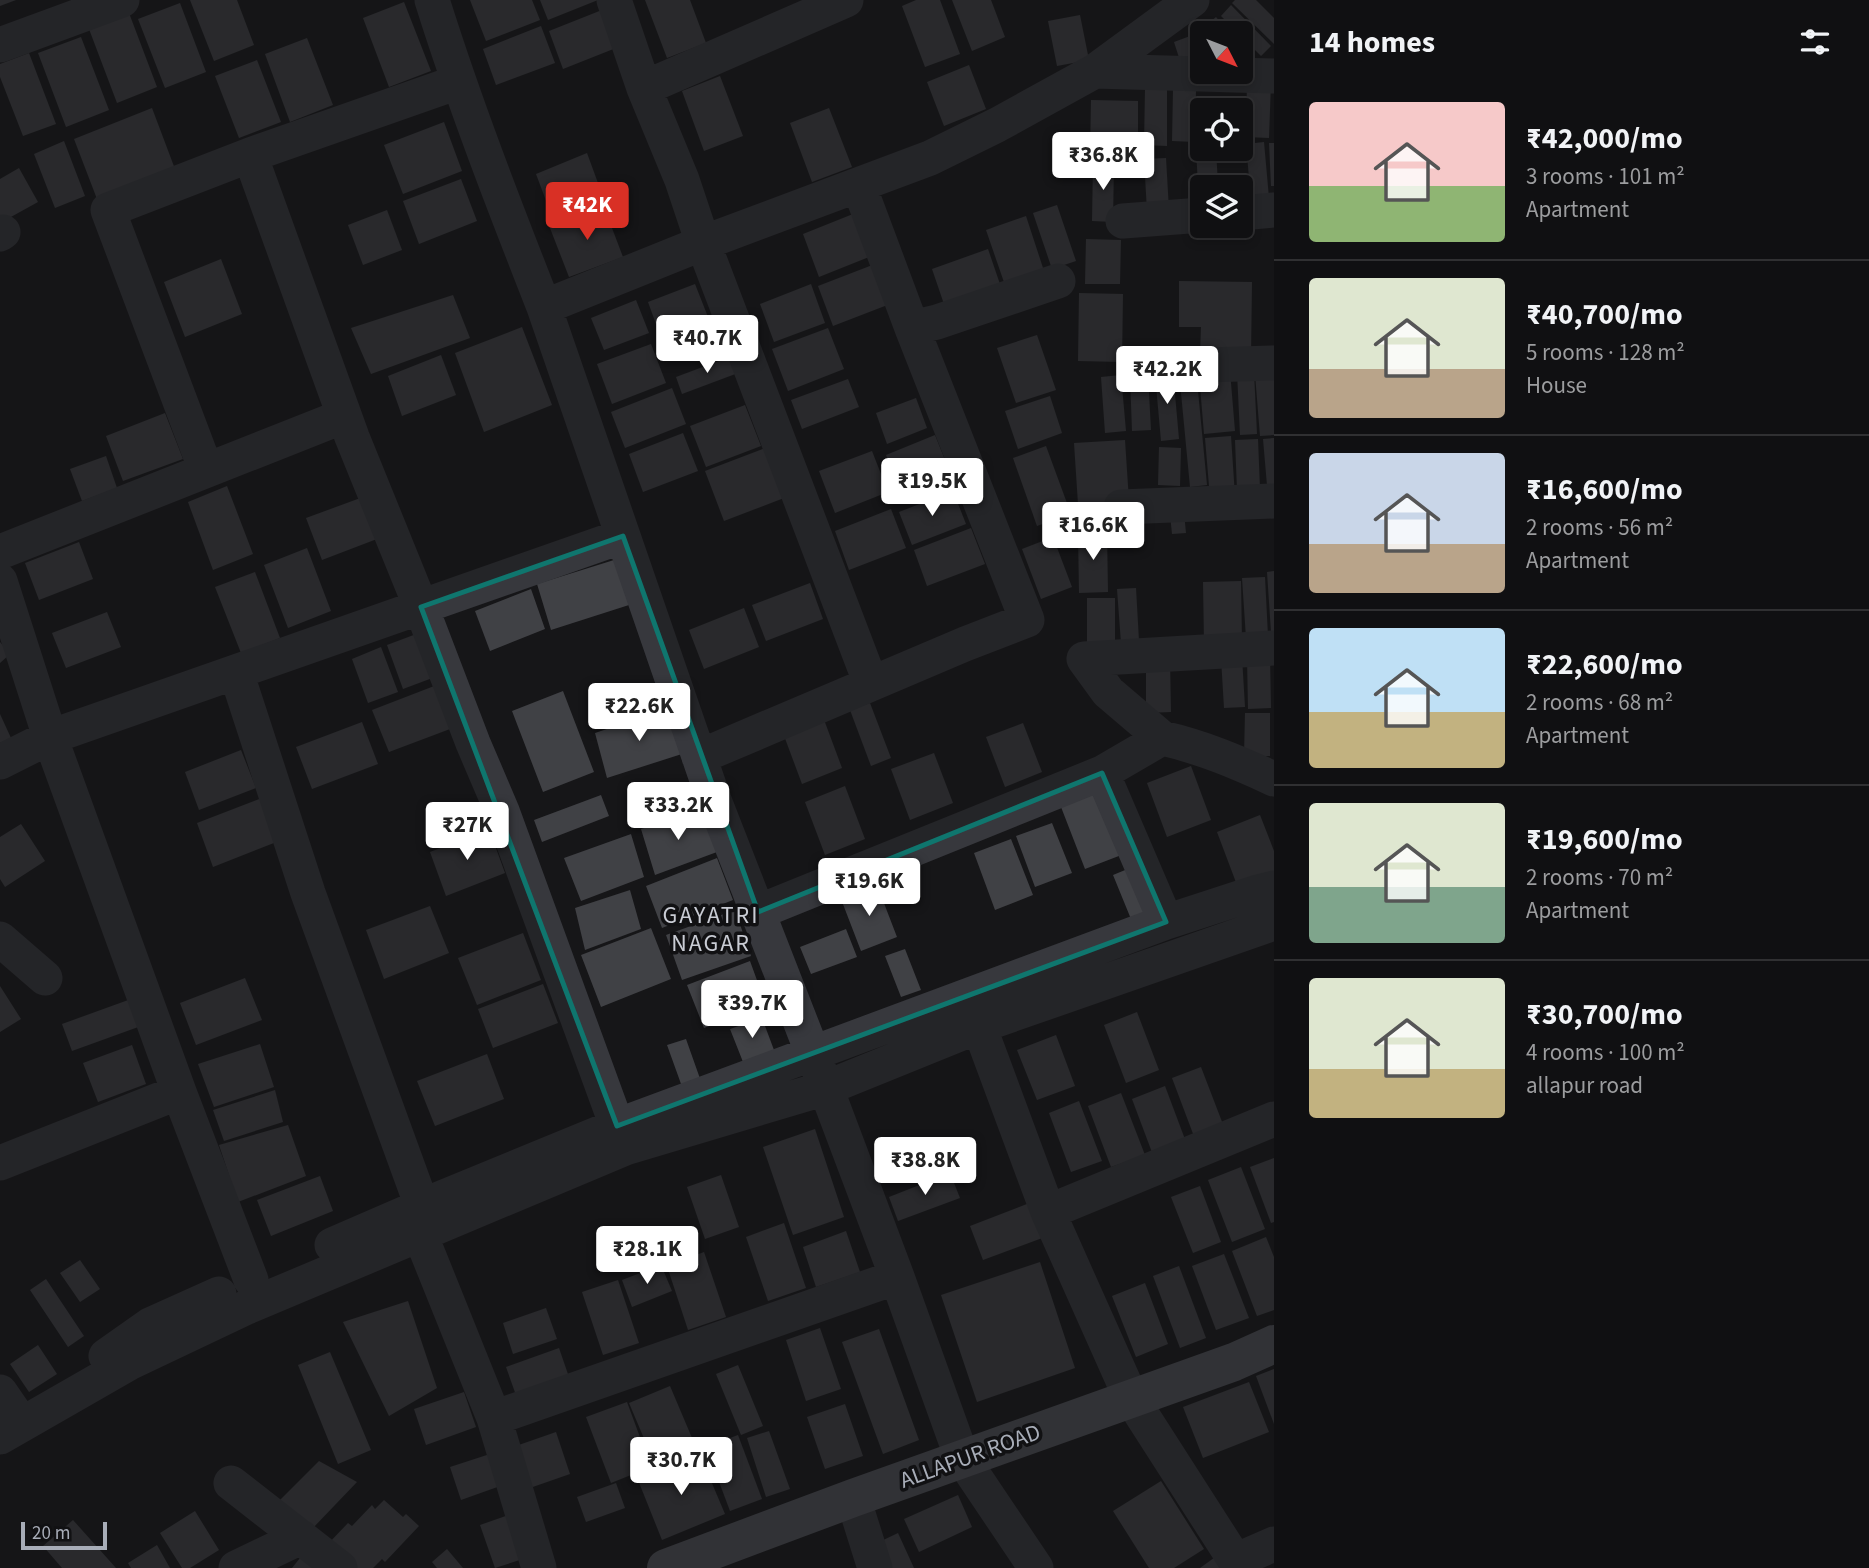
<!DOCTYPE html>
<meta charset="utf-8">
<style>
body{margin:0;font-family:"Source Sans 3",sans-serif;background:#19191b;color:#f1f3f6;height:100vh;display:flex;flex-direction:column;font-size:26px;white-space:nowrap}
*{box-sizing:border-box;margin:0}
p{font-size:23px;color:#9c9d9f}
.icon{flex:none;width:38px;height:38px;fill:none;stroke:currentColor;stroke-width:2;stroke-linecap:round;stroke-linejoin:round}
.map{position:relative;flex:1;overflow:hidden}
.panel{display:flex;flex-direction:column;background:#101012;width:595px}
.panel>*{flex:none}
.needle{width:46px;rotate:132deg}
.controls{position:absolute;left:1190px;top:21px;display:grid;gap:14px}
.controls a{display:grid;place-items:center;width:63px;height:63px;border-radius:7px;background:#101012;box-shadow:0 4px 10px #0003,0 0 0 2px #303032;font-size:35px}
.scale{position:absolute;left:21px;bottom:18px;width:86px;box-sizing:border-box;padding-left:7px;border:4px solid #a8adb8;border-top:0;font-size:19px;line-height:24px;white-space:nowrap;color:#a8adb8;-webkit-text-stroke:5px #111113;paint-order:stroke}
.price{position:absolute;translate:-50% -60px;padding:0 16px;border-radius:7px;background:#fff;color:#222;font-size:23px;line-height:46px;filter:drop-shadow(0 2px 4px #0008)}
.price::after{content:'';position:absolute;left:50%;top:42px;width:21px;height:16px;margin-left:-10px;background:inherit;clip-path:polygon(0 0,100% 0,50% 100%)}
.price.selected{background:#d93025;color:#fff}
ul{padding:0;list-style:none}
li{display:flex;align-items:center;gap:21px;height:175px;padding:0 35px}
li+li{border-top:2px solid #303032}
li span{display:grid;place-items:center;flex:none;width:196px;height:140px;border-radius:7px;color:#555}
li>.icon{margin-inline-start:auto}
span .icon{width:84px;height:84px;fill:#fffc;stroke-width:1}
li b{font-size:30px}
h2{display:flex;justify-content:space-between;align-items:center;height:84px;padding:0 35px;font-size:30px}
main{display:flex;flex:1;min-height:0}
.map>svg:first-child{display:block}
.building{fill:#404145}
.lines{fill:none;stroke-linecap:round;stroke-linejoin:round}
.minor{stroke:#37383d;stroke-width:35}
.major{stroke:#53555c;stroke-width:38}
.marked{fill:none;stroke:#0f766e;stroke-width:5;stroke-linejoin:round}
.labels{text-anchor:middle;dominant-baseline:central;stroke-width:7;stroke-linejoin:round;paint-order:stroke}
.street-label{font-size:23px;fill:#a8adb8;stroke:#111113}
.neighbourhood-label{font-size:24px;letter-spacing:2px;fill:#c9ccd4;stroke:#111113}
</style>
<main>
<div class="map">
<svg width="1274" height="1568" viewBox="0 0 1274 1568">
<rect width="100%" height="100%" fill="#161618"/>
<!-- building -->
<path class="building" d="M0,0H16L0,6Z
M190,0H237L254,45L214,61Z
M470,0H532L540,20L486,41Z
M540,0H598L548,20Z
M645,0H690L706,43L667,58Z
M916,0H940L960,54L925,67L902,6Z
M952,0H991L1005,37L972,51Z
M1235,0H1256L1274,18V44L1232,3Z
M404,2L431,71L389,87L363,18Z
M180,3L206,72L165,88L138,19Z
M1231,5L1271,46L1261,56L1241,36V33H1238L1221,16Z
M607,8L621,46L563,69L549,31Z
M129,13L157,87L117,103L89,29Z
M1080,15L1089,60L1057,66L1048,21Z
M1216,17L1229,33H1206L1202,29Z
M541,26L555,63L496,85L483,49Z
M1201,32L1202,37V60L1182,67L1174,42Z
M81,37L109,110L66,127L38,53Z
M307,38L333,105L290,122L265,54Z
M29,53L56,124L23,136L0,77V64Z
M257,60L281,122L239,138L215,76Z
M969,65L986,109L944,126L927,82Z
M720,76L743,136L704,151L682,91Z
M1247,81L1271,82L1269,138L1246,137Z
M1145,89L1167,90V146L1144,145Z
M1173,90H1196L1195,142L1172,141Z
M1091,100L1138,101V156H1090Z
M152,108L175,169L97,199L74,139Z
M829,108L852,167L812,182L790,123Z
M444,122L462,171L403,194L384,145Z
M64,141L85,196L55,208L34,154Z
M1264,142L1269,198L1251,200L1246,144Z
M1269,143H1274V186H1271Z
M1196,148L1216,149L1218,185L1198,186Z
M587,153L602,194L551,214L536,174Z
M1166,158L1169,210L1147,211L1144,159Z
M1093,163H1114L1113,222L1092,221Z
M19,168L38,202L0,223V179Z
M461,179L477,221L419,244L403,201Z
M1057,205L1076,261L1052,269L1033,213Z
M604,207L623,257L569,277L550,228Z
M387,210L402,250L363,265L348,225Z
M858,212L874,255L819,277L803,234Z
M1026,216L1045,274L1006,288L986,230Z
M1086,239L1121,240L1120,284H1085Z
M988,249L1001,287L945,307L932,269Z
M221,259L242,314L185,337L164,282Z
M875,264L890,304L833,326L818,286Z
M1179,281L1252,282L1251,356L1200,355L1201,327H1179Z
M695,284L708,317L660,335L648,302Z
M811,284L825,323L774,342L760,304Z
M1079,293L1123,294L1122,362L1078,361Z
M453,295L470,338L371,374L351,328Z
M636,300L649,333L604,350L591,318Z
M522,327L552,405L484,432L455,353Z
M828,328L844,369L788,391L772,349Z
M1037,335L1056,390L1016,403L997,348Z
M651,344L666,383L612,404L597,364Z
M441,355L456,395L402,416L388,376Z
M732,356L738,373L682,394L676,377Z
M1196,370L1207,485L1190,487L1179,372Z
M1230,371L1235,431L1204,434L1199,374Z
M1173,372L1179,439L1161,441L1155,374Z
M1237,372H1254L1257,434L1240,435Z
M1274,372V435L1260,436L1255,374Z
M1121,375L1126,431L1105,433L1101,377Z
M1148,375L1151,430L1132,431L1130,376Z
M848,379L859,407L802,429L791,400Z
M672,388L686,424L625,448L611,412Z
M1050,396L1062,433L1018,449L1005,411Z
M916,398L927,428L887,444L876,413Z
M745,405L761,446L706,467L690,426Z
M165,413L183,459L123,481L106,436Z
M683,433L698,471L643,492L629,454Z
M935,435L951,475L901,494L886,455Z
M1231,436L1235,496L1210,498L1205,438Z
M1274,438V496L1268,497L1263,439Z
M1258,439L1260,489L1237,490L1235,440Z
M1125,440L1129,501L1078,504L1074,443Z
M1046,446L1071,514L1037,526L1013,458Z
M1159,447L1181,448L1180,486L1158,485Z
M765,448L784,498L724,521L705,471Z
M872,451L888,492L835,513L819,471Z
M106,456L117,488L82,501L70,469Z
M227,486L253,554L213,570L188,502Z
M953,491L966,524L912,545L899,512Z
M374,493L390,534L322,560L306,518Z
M891,509L906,548L849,570L835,531Z
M1184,513L1186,533L1172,534L1170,514Z
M971,528L985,564L927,586L914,550Z
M1078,532H1107L1108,592L1079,593Z
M1053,537L1072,587L1041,599L1022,549Z
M79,542L93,579L39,600L25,563Z
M307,548L331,611L288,628L264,565Z
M614,560L629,605L551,630L537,584Z
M1274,571V632H1271L1267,572Z
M255,572L280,638L241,653L215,587Z
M1265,577L1268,636L1246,638L1242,578Z
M1241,581L1242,641L1204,642L1203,582Z
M810,583L823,619L766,641L752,605Z
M1136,588L1139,641L1121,643L1117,589Z
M531,589L545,629L490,651L475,611Z
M1087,598H1115V652L1087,653Z
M744,608L759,647L704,669L689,630Z
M107,612L121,647L66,668L52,633Z
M419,633L435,677L403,689L387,645Z
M0,642L10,654L0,663Z
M381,647L398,692L368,703L352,659Z
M1242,657L1245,707L1224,708L1221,658Z
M1247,657H1270L1271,708L1248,709Z
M1170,659L1171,712L1146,713V660Z
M442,683L458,726L389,752L372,710Z
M563,691L594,772L543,792L512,711Z
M870,703L891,758L871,766L850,710Z
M669,708L685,753L607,778L595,733Z
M1245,713H1270V756H1244Z
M0,714L11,738L0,743Z
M823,717L842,768L802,784L783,733Z
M362,722L378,764L312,789L296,747Z
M1023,723L1042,772L1005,787L986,737Z
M241,750L256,788L199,810L185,772Z
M934,753L953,803L910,820L891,769Z
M1191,766L1211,820L1167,837L1147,783Z
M845,786L865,839L825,855L805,802Z
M1100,792L1124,854L1085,869L1061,807Z
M601,795L609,816L542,842L534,820Z
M262,798L279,841L213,867L197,823Z
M701,810L717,852L655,875L641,829Z
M1260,815L1274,851V871L1237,885L1217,832Z
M1052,823L1072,873L1035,887L1016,836Z
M21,824L45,861L5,887L0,879V837Z
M489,829L505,873L446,896L430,852Z
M631,834L644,877L581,901L564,858Z
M1011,839L1033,895L995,910L974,853Z
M717,858L733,900L662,928L646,886Z
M1130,868L1150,917L1133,924L1113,875Z
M877,885L897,937L861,951L841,899Z
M630,890L641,929L585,950L575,908Z
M430,906L449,953L384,979L366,930Z
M735,910L751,956L682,980L666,935Z
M651,928L671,979L601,1007L581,955Z
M846,929L857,957L811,974L800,947Z
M523,933L541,980L477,1005L458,958Z
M905,949L921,990L901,997L885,956Z
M750,961L766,1005L704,1028L687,985Z
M245,978L262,1020L196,1045L180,1003Z
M543,984L558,1023L493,1048L478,1009Z
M0,986L21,1019L0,1032Z
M131,999L141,1026L72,1051L62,1024Z
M1137,1012L1159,1070L1126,1083L1104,1025Z
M762,1018L774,1050L743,1062L730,1029Z
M1056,1035L1075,1086L1037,1100L1017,1050Z
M686,1039L703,1087L685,1095L667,1045Z
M260,1044L274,1087L214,1107L198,1064Z
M132,1045L146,1084L98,1102L83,1063Z
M487,1054L504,1099L435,1126L417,1081Z
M1201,1067L1224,1127L1195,1139L1172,1078Z
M1165,1086L1186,1142L1153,1155L1132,1099Z
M275,1090L283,1122L224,1141L213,1110Z
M1121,1093L1145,1155L1111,1167L1088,1106Z
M1079,1101L1102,1161L1071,1172L1049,1113Z
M288,1125L306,1176L238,1202L219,1145Z
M815,1129L844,1217L793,1235L763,1147Z
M1274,1158V1222L1271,1223L1250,1167Z
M1241,1167L1265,1229L1232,1242L1208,1180Z
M950,1173L960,1198L898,1221L889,1197Z
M721,1175L739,1227L705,1239L687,1187Z
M320,1176L333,1211L271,1236L257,1200Z
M1200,1186L1221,1242L1193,1253L1171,1197Z
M1032,1202L1045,1237L983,1260L970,1226Z
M784,1223L806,1288L768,1301L746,1237Z
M846,1231L860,1272L816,1287L803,1247Z
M1266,1237L1274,1257V1310L1257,1316L1232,1251Z
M704,1252L726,1317L688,1330L667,1266Z
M1224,1254L1249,1318L1216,1330L1192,1266Z
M80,1260L100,1289L80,1302L60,1273Z
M1040,1262L1075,1368L977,1402L941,1295Z
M661,1265L672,1291L632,1307L622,1280Z
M1179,1266L1206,1338L1180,1348L1153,1276Z
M46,1279L84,1336L68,1347L30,1290Z
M618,1280L639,1343L603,1355L582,1292Z
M1145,1283L1168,1344L1136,1357L1112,1296Z
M408,1301L437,1388L389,1416L343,1322Z
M546,1308L557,1339L513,1354L503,1323Z
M820,1328L841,1389L806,1401L786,1340Z
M879,1329L919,1440L883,1454L842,1342Z
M38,1345L57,1374L29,1392L10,1364Z
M559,1348L570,1380L517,1398L506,1367Z
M330,1352L371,1450L338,1464L298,1365Z
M738,1365L763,1426L741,1435L716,1374Z
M1274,1369V1424L1256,1376Z
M1249,1382L1269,1432L1203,1458L1183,1407Z
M670,1386L695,1445L654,1462L629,1403Z
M464,1392L476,1427L426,1445L414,1409Z
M627,1402L651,1467L611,1483L586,1417Z
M845,1404L863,1456L825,1469L807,1417Z
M769,1431L790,1489L766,1497L747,1438Z
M556,1432L570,1474L527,1489L513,1447Z
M738,1435L762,1499L730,1511L706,1447Z
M493,1453L503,1485L461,1500L450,1467Z
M700,1455L725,1514L662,1540L638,1480Z
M319,1461L357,1482L312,1529L278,1502Z
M1161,1481L1204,1549L1174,1568H1149L1113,1511Z
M616,1483L625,1508L586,1522L577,1497Z
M958,1495L972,1527L919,1552L904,1519Z
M384,1500L403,1517L406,1514L419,1526L385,1562L382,1559L373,1568H352L327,1545L348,1523L352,1526L372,1505L375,1509Z
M195,1511L219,1550L190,1568H182L160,1533Z
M514,1513L529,1557L495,1568L480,1525Z
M73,1520L116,1568H62L43,1546Z
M898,1533L914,1568H887L875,1544Z
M157,1545L170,1568H131L128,1563Z
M447,1549L463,1568H437L432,1562Z
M304,1553L323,1568H292Z
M1218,1555L1227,1568H1200Z"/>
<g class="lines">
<!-- minor -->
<path class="minor" d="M432,0C465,105 504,205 544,307
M614,0L644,88L682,180L703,243L871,684
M0,45L122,0
M1095,71L1274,76
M644,88L846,0
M250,155L352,437L421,607L473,743L502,811L617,1126
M1241,213L1274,210
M1123,221L1202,215
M0,234L3,232
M912,328L937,322L1058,281
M1174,366L1274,363
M206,470L108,210L250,155L458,82
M1121,507L1274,501
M0,552L344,416
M0,581L50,737L179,1092L251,1280
M236,672L308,893L422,1206
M1162,738L1108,692L1084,659L1274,648
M699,757L965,644L1027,620L912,328L859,186
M0,762L50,737L623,536
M1102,773L1166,922
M758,912L1102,773L1162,738C1202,747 1237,762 1274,779
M0,939L45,978
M979,1026L1048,1212L1131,1398L1240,1568
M0,1163L179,1092
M1048,1212L1274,1119
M420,1234L494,1418L539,1568
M332,1245L422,1206L617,1126L1166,922L1258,892L1274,888
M106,1356L150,1325L219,1294
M0,1392L22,1424
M494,1418L897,1277
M0,1437L129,1363L247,1307L625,1148L826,1088L979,1026L1274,923
M231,1483L340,1568
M853,1498L875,1568
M1235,1561L1274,1544
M236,1568L301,1537
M1036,1568L962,1458L897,1277L813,1054L714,800L544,307L703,243L930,158L997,125L1095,71L1192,0"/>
<!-- major -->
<path class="major" d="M666,1568L853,1498L1234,1362L1274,1344"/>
</g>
<!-- marked area -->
<path d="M0 0H1274V1568H0ZM623,536L758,912L1102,773L1166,922L617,1126L421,607Z" fill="#161618" fill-opacity=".55" fill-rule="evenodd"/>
<path class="marked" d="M623,536L758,912L1102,773L1166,922L617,1126L421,607Z"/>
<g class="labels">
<!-- street labels -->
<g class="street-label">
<text transform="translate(970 1456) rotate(-20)">ALLAPUR ROAD</text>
</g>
<!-- neighbourhood labels -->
<g class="neighbourhood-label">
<text x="711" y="915">GAYATRI<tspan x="711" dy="28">NAGAR</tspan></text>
</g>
</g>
</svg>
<div class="controls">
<a><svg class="needle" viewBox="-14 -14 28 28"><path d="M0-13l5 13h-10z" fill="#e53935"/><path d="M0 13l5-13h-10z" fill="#9c9d9f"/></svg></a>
<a><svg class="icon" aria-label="locate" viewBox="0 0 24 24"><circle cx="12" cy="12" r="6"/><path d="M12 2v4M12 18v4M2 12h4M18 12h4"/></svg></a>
<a><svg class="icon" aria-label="layers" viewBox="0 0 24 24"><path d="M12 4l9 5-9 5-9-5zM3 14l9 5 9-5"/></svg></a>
</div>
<div class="scale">20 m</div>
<b class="price" style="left:1103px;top:192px">₹36.8K</b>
<b class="price selected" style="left:587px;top:242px">₹42K</b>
<b class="price" style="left:707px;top:375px">₹40.7K</b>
<b class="price" style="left:1167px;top:406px">₹42.2K</b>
<b class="price" style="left:932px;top:518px">₹19.5K</b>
<b class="price" style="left:1093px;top:562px">₹16.6K</b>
<b class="price" style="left:639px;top:743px">₹22.6K</b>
<b class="price" style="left:678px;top:842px">₹33.2K</b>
<b class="price" style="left:467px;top:862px">₹27K</b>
<b class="price" style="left:869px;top:918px">₹19.6K</b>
<b class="price" style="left:752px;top:1040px">₹39.7K</b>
<b class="price" style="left:925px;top:1197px">₹38.8K</b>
<b class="price" style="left:647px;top:1286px">₹28.1K</b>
<b class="price" style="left:681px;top:1497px">₹30.7K</b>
</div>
<section class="panel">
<h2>14 homes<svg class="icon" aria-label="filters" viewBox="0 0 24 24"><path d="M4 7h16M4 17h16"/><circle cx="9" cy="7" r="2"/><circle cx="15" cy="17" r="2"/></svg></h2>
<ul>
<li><span style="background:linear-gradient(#f6c9c9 60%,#8fb573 0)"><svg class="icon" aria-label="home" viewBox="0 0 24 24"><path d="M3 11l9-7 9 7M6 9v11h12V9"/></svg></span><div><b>₹42,000/mo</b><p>3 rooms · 101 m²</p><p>Apartment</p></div></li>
<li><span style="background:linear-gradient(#dfe7d0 65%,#b9a48a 0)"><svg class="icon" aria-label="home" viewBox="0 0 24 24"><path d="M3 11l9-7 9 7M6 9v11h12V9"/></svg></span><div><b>₹40,700/mo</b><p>5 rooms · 128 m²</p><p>House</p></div></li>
<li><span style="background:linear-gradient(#c9d6e8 65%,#b9a48a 0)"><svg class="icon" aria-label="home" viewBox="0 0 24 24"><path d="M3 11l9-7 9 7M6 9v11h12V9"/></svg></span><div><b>₹16,600/mo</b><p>2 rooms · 56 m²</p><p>Apartment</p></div></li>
<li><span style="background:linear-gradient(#bfe0f5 60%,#c2b280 0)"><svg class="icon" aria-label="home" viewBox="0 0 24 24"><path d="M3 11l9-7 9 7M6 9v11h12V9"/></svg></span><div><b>₹22,600/mo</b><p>2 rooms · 68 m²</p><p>Apartment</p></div></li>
<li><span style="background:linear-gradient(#dfe7d0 60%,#7fa58c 0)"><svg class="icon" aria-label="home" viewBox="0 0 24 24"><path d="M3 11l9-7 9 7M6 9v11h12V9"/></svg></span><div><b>₹19,600/mo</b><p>2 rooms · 70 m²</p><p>Apartment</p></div></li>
<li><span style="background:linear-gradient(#dfe7d0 65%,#c2b280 0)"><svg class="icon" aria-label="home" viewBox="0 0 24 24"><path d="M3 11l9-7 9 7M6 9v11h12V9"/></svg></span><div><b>₹30,700/mo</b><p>4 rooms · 100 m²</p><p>allapur road</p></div></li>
</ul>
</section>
</main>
